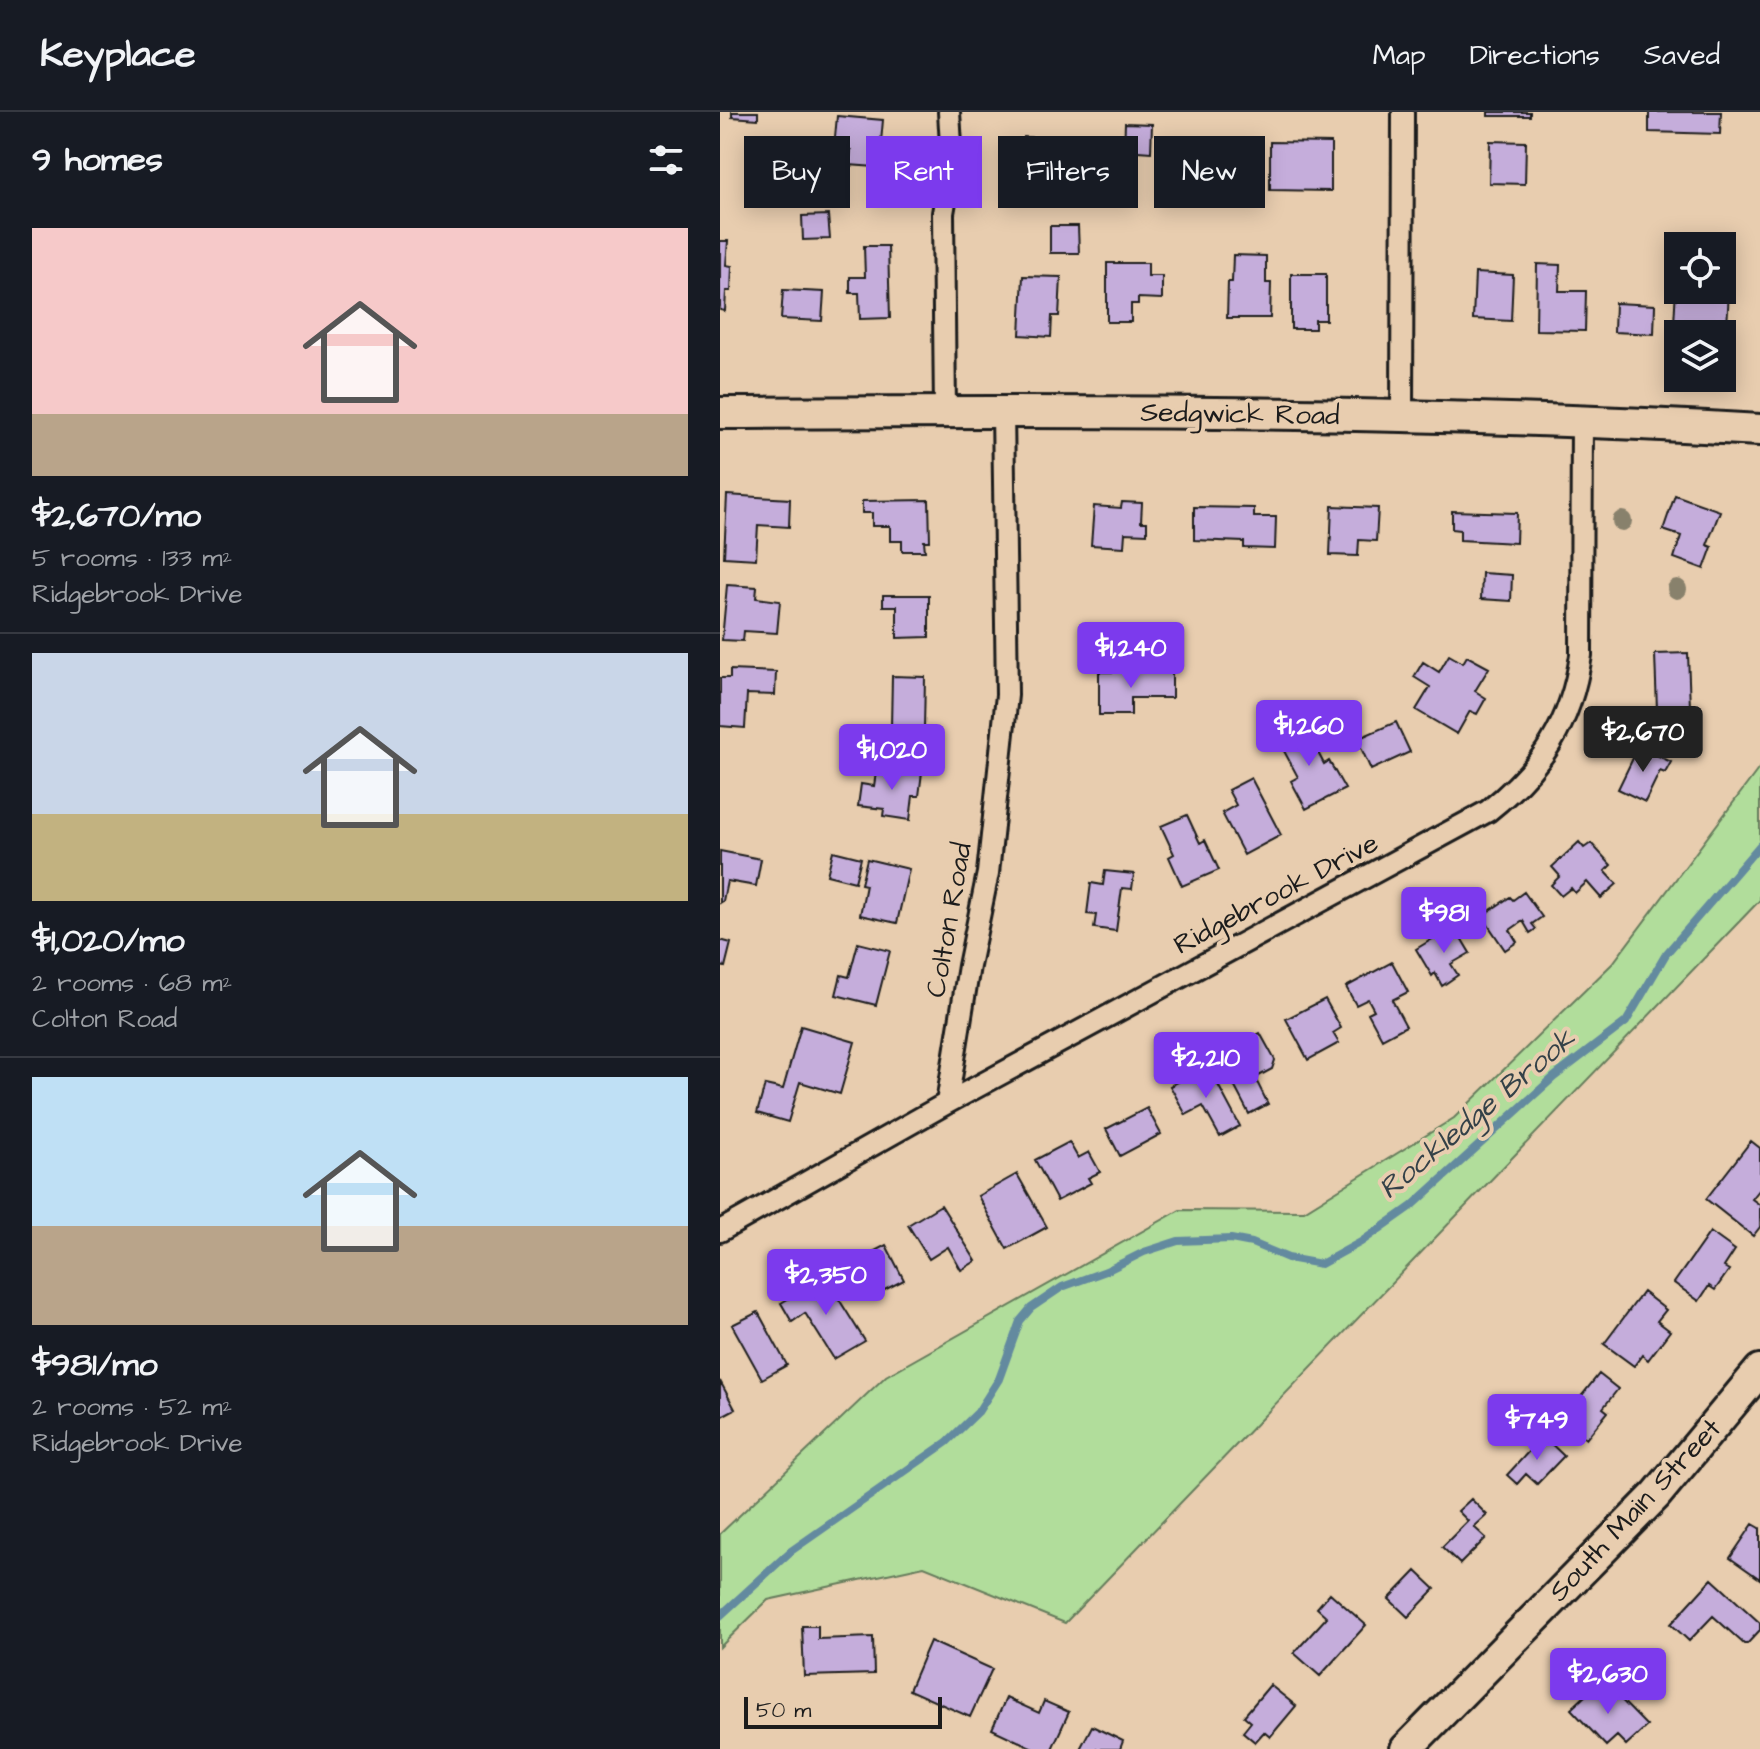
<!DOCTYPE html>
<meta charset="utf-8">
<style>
body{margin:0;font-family:"Architects Daughter",sans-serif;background:#20242c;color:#f1f3f6;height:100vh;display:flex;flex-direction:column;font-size:30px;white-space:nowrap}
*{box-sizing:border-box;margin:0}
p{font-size:26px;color:#9ea1a6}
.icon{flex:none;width:44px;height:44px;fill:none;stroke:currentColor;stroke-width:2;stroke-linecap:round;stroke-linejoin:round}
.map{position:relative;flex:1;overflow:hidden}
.drawer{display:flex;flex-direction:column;background:#171b24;width:720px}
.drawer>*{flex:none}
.top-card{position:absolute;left:24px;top:24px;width:760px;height:72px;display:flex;gap:16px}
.buttons{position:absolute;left:944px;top:120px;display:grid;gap:16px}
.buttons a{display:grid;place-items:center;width:72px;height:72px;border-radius:0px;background:#171b24;box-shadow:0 4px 20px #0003;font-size:40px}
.scale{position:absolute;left:24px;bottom:20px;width:198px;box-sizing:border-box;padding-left:8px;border:4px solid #1c1c1c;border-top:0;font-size:22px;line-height:28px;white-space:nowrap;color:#1c1c1c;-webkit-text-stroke:6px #e8cdaf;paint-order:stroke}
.price{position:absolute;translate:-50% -68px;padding:0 18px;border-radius:8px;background:#7c3aed;color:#fff;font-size:26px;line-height:52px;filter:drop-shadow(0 2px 4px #0008)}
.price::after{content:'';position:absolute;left:50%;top:48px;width:24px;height:18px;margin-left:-12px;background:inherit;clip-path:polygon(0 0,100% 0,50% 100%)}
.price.active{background:#222;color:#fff}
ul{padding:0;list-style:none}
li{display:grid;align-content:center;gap:16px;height:424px;padding:0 32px}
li+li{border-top:2px solid #363941}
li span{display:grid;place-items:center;height:248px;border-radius:0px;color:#555}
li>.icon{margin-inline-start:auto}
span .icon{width:144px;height:144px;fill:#fffc;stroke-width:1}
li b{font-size:34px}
h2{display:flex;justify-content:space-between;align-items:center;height:96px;padding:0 32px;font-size:34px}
.pill{padding:0 28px;border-radius:0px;background:#171b24;box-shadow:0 4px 20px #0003;font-size:28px;line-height:72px}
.pill.active{background:#7c3aed;color:#fff}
header{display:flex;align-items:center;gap:48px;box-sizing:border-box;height:112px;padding:0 40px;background:#171b24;border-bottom:2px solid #363941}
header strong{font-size:38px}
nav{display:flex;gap:44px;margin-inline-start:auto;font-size:28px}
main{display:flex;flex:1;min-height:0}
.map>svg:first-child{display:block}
.green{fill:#b1dd9b;stroke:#667c5c;stroke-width:2}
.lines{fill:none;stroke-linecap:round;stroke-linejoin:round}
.stream{stroke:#648a9f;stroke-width:8}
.building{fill:#c5addb;stroke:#1c1c1c;stroke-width:2}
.minor-casing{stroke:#1c1c1c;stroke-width:26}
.secondary-casing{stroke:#1c1c1c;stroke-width:36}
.minor{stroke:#e8cdaf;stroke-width:20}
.secondary{stroke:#e8cdaf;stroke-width:30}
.tree{fill:#88816c}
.labels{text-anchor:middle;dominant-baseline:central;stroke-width:8;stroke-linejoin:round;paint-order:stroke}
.street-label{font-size:28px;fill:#1c1c1c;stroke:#e8cdaf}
.water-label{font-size:30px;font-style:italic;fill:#344148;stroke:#e8cdaf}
</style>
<header>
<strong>Keyplace</strong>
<nav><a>Map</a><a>Directions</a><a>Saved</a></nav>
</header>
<main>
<section class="drawer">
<h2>9 homes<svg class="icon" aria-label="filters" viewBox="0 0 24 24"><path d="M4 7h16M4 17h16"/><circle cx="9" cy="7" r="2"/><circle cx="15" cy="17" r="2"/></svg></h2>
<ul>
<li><span style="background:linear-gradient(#f6c9c9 75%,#b9a48a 0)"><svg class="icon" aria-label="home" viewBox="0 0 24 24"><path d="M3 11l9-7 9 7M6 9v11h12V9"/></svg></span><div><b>$2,670/mo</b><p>5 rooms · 133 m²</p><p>Ridgebrook Drive</p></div></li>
<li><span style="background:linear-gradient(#c9d6e8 65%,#c2b280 0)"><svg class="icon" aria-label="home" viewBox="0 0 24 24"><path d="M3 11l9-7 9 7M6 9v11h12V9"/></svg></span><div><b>$1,020/mo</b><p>2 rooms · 68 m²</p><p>Colton Road</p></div></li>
<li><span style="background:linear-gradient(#bfe0f5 60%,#b9a48a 0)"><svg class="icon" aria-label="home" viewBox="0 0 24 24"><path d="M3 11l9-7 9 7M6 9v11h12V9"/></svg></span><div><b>$981/mo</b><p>2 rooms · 52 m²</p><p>Ridgebrook Drive</p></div></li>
</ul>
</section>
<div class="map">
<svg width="1040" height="1637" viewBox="0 0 1040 1637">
<rect width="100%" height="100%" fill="#e8cdaf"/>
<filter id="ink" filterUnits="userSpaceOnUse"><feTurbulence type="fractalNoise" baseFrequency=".0125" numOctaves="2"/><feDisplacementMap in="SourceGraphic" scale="16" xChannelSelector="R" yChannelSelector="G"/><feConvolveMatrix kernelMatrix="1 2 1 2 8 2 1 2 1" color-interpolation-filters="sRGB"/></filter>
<g filter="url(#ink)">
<!-- green -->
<path class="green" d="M1040,655V788L345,1511L204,1454L48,1488L0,1535V1422L166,1264L460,1098L584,1099L734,1006L893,851Z"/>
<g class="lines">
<!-- stream -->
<path class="stream" d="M0,1504L71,1439L227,1330L258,1300L279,1267L300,1209L311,1196L342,1175L386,1159L424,1140L458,1129L511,1127L532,1131L568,1146L601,1152L641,1130L692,1094L834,965L906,910L946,842L1040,733"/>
</g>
<!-- building -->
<path class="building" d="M12,0H38V7L12,5Z
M768,0H810V4H768Z
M929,0H1001L1000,22L929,20Z
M117,4L163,8L160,41H156L155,55L129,53L131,38L114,36Z
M405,11L432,12L431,40L404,38Z
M304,25L354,28L353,59L303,57Z
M770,29L806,30L805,72L769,71Z
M550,30L611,31V79L550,78Z
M108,103L110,127L83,128L82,104Z
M330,114H358L359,141H330Z
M0,129H8L6,153L12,154L11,179H6L5,199L0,198Z
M144,134H168L170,206L140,207L139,181H130V165H145Z
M513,143L546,144V171H551L550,206H507L508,170H512Z
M387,151H428V164H442V187L418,186V192H411V210H387Z
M817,152L840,153L839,179H866L865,219L816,218Z
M755,161L793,163L791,209L753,207Z
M571,162H606V208H595V217H571Z
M303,164L341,165L339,204H332L331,225L300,223Z
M956,176L958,178H1009L1007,215L954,212Z
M63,178L104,180L102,209L61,207Z
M895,191L935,193L934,222L894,220Z
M7,383L70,387L69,415L38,413L36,447L4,445Z
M955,383L1000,399L987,433L992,435L984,457L954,446L961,424L943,418Z
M209,388L210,429H204L205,439H182V429H170V414H152V401H142V389Z
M402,390L422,391L421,410H427V422L405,421L404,435L371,433L374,394L401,396Z
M612,394L658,396L656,429L639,428L638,444L610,443Z
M474,395L534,396V405H556L555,437L524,436V430L474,428Z
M732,399L797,401L796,431L740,428V418L732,417Z
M762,461L792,463L791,489L761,487Z
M7,473L37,475L36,486L60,489L57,521L24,519L23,529L2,528Z
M163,483H209V525L177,526V494H163Z
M968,541L970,596L937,598L935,542Z
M729,543L743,551L747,544L769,556L755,579L766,586L757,602L750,599L737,622L696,598L710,575L694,565L703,550L719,560Z
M10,558L56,560L55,583L27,582L25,616L0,614V566H10Z
M379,560H452V586H411V603H379Z
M172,564L205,565L204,617L171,616Z
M676,610L690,640L651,658L637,627Z
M583,612L604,652L609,649L625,677L586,697L571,669L578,665L557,626Z
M922,636L951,650L945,661L940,659L925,690L898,677L915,642L918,643Z
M157,654L202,660L199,684H193L190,708L163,704L164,697L138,694L141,672L154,674Z
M531,666L561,723L524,743L502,701L516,693L508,678Z
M467,703L480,731L485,728L499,758L462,774L449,745L454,742L441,714Z
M859,730L864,736L871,731L891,753L885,759L897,772L881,786L867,770L855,781L851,776L841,784L831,773L840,764L832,755Z
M0,739L41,747L36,774L7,769L3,789L0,791Z
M113,739L141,746L135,770L107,763Z
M147,747L189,757L177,811L140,803L146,773L141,772Z
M385,759L414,762L412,777L402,776L396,819L374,816L376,803L367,802L371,771L383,773Z
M804,780L822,805L812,812L816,817L810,821L803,809L790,818L797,830L785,838L762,804L790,785L793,788Z
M734,814L750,841L731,852L738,863L722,874L715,861L712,864L696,837Z
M0,828L11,831L5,855L0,854Z
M138,831L170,839L156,893L116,883L121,863L129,865Z
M672,850L688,880L672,888L686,914L662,927L648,901L654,898L648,887L636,893L626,875Z
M605,887L621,916L613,921L619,931L588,948L566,907Z
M81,914L135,930L120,982L80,970L68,1010L37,1001L45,973L63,977Z
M540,921L555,948L552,957L535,966L548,992L529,1002L498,943Z
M488,954L520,1014L500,1025L483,994L466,1003L450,974Z
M427,996L441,1022L400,1044L386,1017Z
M1031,1029L1040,1036V1077L1032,1087L1040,1093V1115L1033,1124L986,1087Z
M349,1030L358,1046L369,1040L380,1060L368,1066L371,1071L337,1089L315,1048Z
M297,1062L327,1115L287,1137L258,1084Z
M221,1093L256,1149L241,1158L228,1135L209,1147L188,1113Z
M990,1120L1015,1138L1004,1155L1009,1158L995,1178L989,1174L979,1189L954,1171Z
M166,1133L184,1168L147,1187L128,1153Z
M105,1165L145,1229L114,1247L85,1201L72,1210L61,1191Z
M923,1180L946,1198L937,1209L950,1219L928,1248L922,1243L914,1254L884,1232Z
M38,1200L67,1253L42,1267L12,1213Z
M879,1262L898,1277L883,1296L888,1300L866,1327L833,1301L842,1290L851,1297Z
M0,1269L15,1297L0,1305Z
M823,1324L844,1344L817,1372L806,1362L797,1372L787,1363Z
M751,1387L767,1403L754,1415L766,1426L740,1452L722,1435L748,1409L738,1399Z
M1033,1412L1040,1416V1467L1010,1446Z
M696,1459L715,1477L688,1505L669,1487Z
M992,1467L1040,1511V1518L1027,1532H1024L993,1504L969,1529L951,1512Z
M610,1481L646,1513L600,1564L574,1541L607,1505L597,1496Z
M82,1514H98V1527L153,1525L154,1562L84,1564Z
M210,1529L272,1557L250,1605L189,1578Z
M882,1568L927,1614L906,1633L897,1624L886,1634L851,1597Z
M550,1573L576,1594L550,1625L544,1620L535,1630L523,1620L531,1610L524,1604Z
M286,1586L319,1601L324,1589L349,1600L332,1637H315L272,1617Z
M372,1614L403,1629L400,1637H360Z"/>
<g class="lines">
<!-- minor casing -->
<g class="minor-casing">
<path id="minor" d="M225,300L223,101L232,50L229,0
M682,305L683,0
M227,991L249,854L268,761L287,583L283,299
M0,1119L227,991L768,699C822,656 851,612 861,543L862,307"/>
</g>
<!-- secondary casing -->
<g class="secondary-casing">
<path id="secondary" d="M0,301C347,299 694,298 1040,318
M686,1637L936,1383L1040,1258"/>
</g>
<!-- minor -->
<use href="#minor" class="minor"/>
<!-- secondary -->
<use href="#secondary" class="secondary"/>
</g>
<!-- trees -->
<g class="tree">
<circle cx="902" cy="409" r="10"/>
<circle cx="957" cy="477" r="10"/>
</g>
</g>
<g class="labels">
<!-- street labels -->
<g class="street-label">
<text transform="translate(520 302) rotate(1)">Sedgwick Road</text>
<text transform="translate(556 782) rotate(-28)">Ridgebrook Drive</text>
<text transform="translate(229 808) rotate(-80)">Colton Road</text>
<text transform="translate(915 1398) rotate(-47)">South Main Street</text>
</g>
<!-- water labels -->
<g class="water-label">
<text transform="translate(757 1002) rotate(-40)">Rockledge Brook</text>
</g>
</g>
</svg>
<div class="buttons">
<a><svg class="icon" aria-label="locate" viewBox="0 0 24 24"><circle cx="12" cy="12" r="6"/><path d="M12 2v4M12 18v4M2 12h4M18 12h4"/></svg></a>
<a><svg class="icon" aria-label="layers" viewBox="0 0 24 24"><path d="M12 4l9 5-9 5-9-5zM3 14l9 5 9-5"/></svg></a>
</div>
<div class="scale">50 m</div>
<b class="price" style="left:411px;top:578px">$1,240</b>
<b class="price" style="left:589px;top:656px">$1,260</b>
<b class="price active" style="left:923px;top:662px">$2,670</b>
<b class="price" style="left:172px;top:680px">$1,020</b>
<b class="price" style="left:724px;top:843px">$981</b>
<b class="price" style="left:486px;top:988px">$2,210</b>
<b class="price" style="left:106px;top:1205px">$2,350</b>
<b class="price" style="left:817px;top:1350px">$749</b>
<b class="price" style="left:888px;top:1604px">$2,630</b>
<div class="top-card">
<a class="pill">Buy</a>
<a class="pill active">Rent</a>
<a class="pill">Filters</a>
<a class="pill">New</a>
</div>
</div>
</main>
